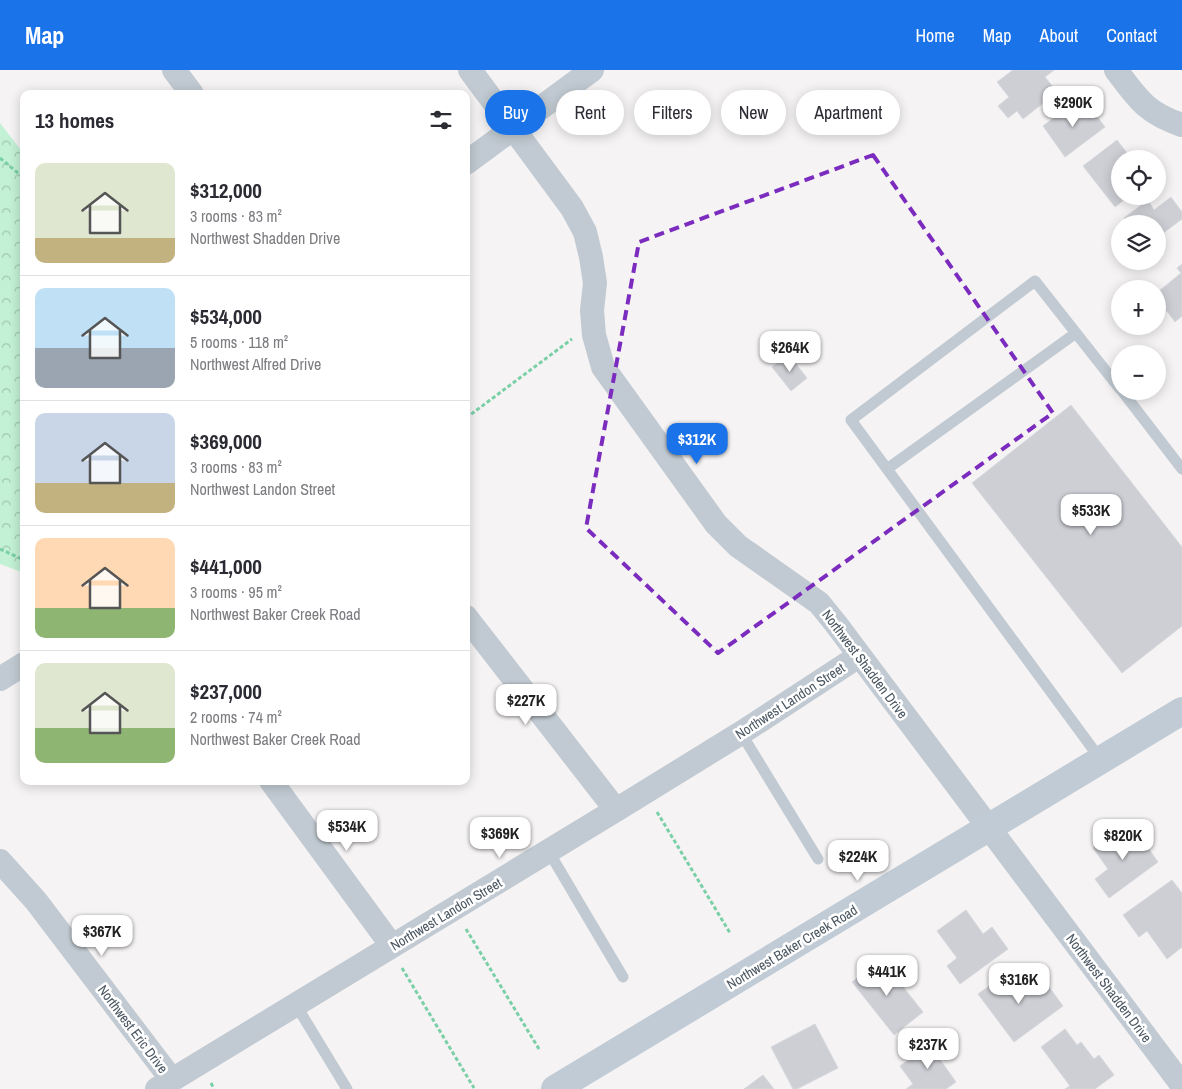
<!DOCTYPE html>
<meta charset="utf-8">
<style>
body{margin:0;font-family:"Archivo Narrow",sans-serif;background:#f7f7f7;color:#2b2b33;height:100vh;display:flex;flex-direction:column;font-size:19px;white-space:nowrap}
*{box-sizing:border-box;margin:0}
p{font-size:16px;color:#7c7c81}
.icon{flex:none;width:28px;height:28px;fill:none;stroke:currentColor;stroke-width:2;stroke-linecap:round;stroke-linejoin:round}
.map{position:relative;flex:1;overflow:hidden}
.panel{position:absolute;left:20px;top:20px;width:450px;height:695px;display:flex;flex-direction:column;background:#fff;border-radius:10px;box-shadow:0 2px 12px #0003}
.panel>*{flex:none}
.guide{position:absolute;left:485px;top:20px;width:475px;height:45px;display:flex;gap:10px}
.buttons{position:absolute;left:1111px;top:80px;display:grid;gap:10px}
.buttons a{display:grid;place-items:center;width:55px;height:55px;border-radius:50%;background:#fff;box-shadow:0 2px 12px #0003;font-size:25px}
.price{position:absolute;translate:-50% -42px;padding:0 11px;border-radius:10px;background:#fff;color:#222;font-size:16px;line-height:32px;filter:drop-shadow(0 1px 2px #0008)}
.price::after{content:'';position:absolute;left:50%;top:30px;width:15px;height:11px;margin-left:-8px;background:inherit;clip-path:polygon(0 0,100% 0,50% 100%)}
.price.current{background:#1a73e8;color:#fff}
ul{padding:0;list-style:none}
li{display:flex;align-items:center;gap:15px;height:125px;padding:0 15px}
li+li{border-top:1px solid #e1e1e2}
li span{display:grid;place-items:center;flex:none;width:140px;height:100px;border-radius:10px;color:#555}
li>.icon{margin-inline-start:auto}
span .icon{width:60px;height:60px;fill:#fffc;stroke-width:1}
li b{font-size:21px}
h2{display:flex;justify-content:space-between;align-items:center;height:60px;padding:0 15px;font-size:21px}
.tag{padding:0 18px;border-radius:22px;background:#fff;box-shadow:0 2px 12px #0003;font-size:18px;line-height:45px}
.tag.current{background:#1a73e8;color:#fff}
header{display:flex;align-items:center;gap:30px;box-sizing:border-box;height:70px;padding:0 25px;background:#1a73e8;color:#fff}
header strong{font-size:24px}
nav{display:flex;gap:28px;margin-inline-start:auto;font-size:18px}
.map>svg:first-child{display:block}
.forest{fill:url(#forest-crowns)}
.building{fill:#cdcfd5;stroke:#d7d9de}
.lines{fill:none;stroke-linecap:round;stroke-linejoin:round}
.path{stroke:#7ad0a6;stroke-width:3;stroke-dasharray:4 2.5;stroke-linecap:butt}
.lane{stroke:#c1cad2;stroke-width:11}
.street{stroke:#c1cad2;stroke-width:24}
.secondary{stroke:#c1cbd6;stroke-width:28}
.marked{fill:none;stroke:#7b2cbf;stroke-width:4;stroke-dasharray:10 6;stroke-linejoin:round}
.labels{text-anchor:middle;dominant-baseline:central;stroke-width:5;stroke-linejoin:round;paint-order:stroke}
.street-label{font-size:14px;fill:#4a5661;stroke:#fff}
</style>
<header>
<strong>Map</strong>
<nav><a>Home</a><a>Map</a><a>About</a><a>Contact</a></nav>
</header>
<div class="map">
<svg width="1182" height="1019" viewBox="0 0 1182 1019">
<defs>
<pattern id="forest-crowns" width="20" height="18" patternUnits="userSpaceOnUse" patternTransform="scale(1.25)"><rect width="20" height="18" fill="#c3f1d5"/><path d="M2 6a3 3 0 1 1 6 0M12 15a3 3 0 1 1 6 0" fill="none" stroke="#a0c6b0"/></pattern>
</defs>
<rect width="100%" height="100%" fill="#f5f3f3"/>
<!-- forest -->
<path class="forest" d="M0,53L24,84V503L0,494Z"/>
<!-- building -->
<path class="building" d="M1013,0H1054L1045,7L1057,22L1023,49L1017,41L1008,48L998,36L1009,27L997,12Z
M1077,30L1085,40L1089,36L1105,57L1065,87L1043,56Z
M1117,70L1131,88L1120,89V126H1129L1115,137L1083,96Z
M1171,127L1182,142V149L1158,167V154H1129L1124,148L1148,130L1154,140Z
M1182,194V246L1175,252L1167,241L1161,245L1158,241V222L1181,203L1177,198Z
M789,285L807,308L791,321L772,297Z
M1071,335L1182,477V556L1122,603L972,413Z
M1134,758L1158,792L1109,828L1095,809L1108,799L1093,778L1118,761L1122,767Z
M1172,810L1182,823V877L1167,889L1147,861L1139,867L1123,845Z
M966,840L983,864L992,857L1008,879L960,914L947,896L957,888L937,861Z
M881,889L923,942L894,965L852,912Z
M1010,901L1028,926L1046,913L1063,936L1014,972L978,924Z
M815,954L838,998L797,1019H793L771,977Z
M1065,959L1077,975L1081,972L1094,989L1099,985L1114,1005L1095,1019H1065L1070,1016L1041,977Z
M934,972L944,985L939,988L956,1012L946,1019H906L913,1014L900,996Z
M763,1005L774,1019H744Z"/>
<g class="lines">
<!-- path -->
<path class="path" d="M0,88L24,108
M466,348L572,269
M0,479L24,490
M657,742L730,863
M466,859L539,979
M402,898L474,1018
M211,1013L214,1019"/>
<!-- lane -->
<path class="lane" d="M1122,321L1182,399
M887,399L1076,263
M741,663L818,789
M1101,690L851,350L1035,211L1120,319
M549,782L623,907
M296,935L347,1019"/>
<!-- street -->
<path class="street" d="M174,0L192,24
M470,0L572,138L585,162L591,187L595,213L592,240L594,265L603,297L716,454L738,476L819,533L836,554L1182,1015
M1116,0C1138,29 1146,43 1182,55
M466,93L592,0
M466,547L616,740
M0,609L24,594
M271,711L392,876
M0,791L36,831L172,1010
M157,1019L616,740L741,663L859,586"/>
<!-- secondary -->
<path class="secondary" d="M555,1019L1182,641"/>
</g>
<!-- marked area -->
<path class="marked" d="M873,85L1053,343L718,583L586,458L639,172Z"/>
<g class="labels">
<!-- street labels -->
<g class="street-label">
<text transform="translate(865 594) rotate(53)">Northwest Shadden Drive</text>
<text transform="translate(790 631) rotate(-33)">Northwest Landon Street</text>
<text transform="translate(446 844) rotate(-31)">Northwest Landon Street</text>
<text transform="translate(792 877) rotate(-31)">Northwest Baker Creek Road</text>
<text transform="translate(1109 918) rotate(53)">Northwest Shadden Drive</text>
<text transform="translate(133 959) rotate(53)">Northwest Eric Drive</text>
</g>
</g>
</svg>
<div class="buttons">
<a><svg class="icon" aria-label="locate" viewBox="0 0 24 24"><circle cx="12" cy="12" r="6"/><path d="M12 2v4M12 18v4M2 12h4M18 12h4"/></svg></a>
<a><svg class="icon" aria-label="layers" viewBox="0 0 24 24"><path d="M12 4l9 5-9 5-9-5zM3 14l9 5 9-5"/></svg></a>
<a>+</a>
<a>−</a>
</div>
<b class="price" style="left:1073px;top:58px">$290K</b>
<b class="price" style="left:790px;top:303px">$264K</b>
<b class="price current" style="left:697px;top:395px">$312K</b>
<b class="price" style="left:1091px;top:466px">$533K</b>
<b class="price" style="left:526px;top:656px">$227K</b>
<b class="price" style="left:347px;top:782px">$534K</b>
<b class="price" style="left:500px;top:789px">$369K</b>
<b class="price" style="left:1123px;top:791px">$820K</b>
<b class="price" style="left:858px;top:812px">$224K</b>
<b class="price" style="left:102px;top:887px">$367K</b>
<b class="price" style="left:887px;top:927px">$441K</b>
<b class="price" style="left:1019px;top:935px">$316K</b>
<b class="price" style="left:928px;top:1000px">$237K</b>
<div class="guide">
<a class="tag current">Buy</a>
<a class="tag">Rent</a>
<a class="tag">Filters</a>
<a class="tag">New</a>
<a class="tag">Apartment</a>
</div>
<section class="panel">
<h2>13 homes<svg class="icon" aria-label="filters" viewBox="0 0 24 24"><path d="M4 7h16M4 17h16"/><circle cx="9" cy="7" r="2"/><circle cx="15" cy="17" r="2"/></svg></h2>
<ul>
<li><span style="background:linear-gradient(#dfe7d0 75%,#c2b280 0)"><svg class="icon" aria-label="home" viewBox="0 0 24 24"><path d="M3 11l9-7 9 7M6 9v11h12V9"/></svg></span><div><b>$312,000</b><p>3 rooms · 83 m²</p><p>Northwest Shadden Drive</p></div></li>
<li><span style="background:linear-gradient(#bfe0f5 60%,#9aa5b1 0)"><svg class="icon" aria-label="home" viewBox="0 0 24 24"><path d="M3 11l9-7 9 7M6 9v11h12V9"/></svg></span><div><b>$534,000</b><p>5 rooms · 118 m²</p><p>Northwest Alfred Drive</p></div></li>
<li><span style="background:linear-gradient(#c9d6e8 70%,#c2b280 0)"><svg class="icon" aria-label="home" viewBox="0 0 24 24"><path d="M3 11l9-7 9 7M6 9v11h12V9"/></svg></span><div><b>$369,000</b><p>3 rooms · 83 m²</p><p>Northwest Landon Street</p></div></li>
<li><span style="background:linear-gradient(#ffd9b3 70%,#8fb573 0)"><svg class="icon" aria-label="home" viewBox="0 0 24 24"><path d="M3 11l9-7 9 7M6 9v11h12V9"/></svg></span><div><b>$441,000</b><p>3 rooms · 95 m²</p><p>Northwest Baker Creek Road</p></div></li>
<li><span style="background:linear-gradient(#dfe7d0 65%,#8fb573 0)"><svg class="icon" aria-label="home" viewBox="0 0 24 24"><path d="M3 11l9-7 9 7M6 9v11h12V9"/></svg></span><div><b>$237,000</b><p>2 rooms · 74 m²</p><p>Northwest Baker Creek Road</p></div></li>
</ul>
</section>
</div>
